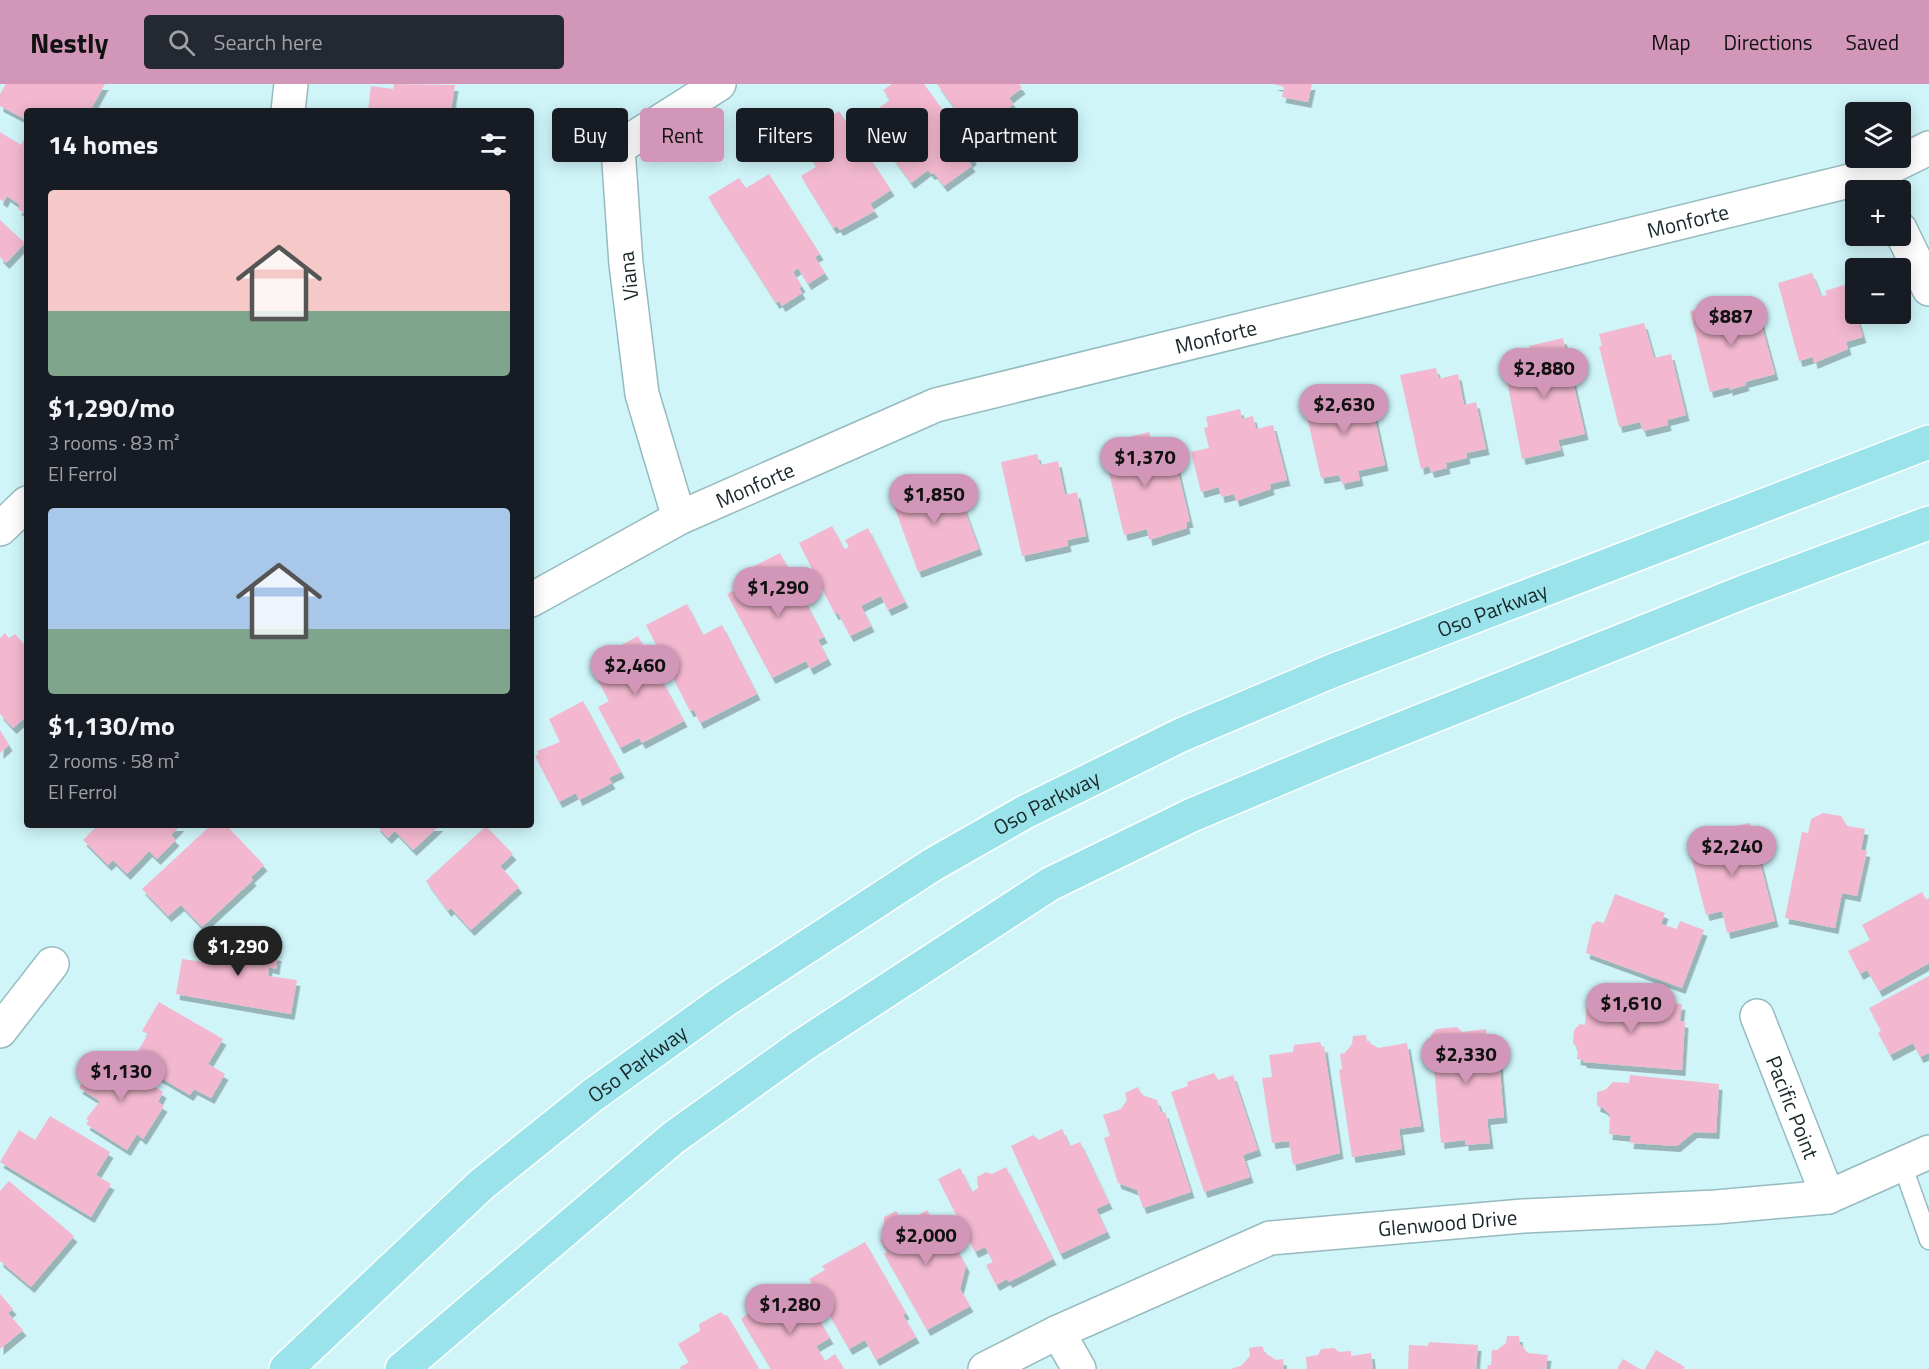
<!DOCTYPE html>
<meta charset="utf-8">
<style>
body{margin:0;font-family:"Titillium Web",sans-serif;background:#242831;color:#f1f3f6;height:100vh;display:flex;flex-direction:column;font-size:22px;white-space:nowrap}
*{box-sizing:border-box;margin:0}
p{font-size:20px;color:#9ea1a6}
.icon{flex:none;width:33px;height:33px;fill:none;stroke:currentColor;stroke-width:2;stroke-linecap:round;stroke-linejoin:round}
.map{position:relative;flex:1;overflow:hidden}
.panel{position:absolute;left:24px;top:24px;width:510px;height:720px;display:flex;flex-direction:column;background:#171b24;border-radius:6px;box-shadow:0 3px 15px #0003}
.panel>*{flex:none}
.top-card{position:absolute;left:552px;top:24px;width:570px;height:54px;display:flex;gap:12px}
.controls{position:absolute;left:1845px;top:18px;display:grid;gap:12px}
.controls a{display:grid;place-items:center;width:66px;height:66px;border-radius:6px;background:#171b24;box-shadow:0 3px 15px #0003;font-size:30px}
.price{position:absolute;translate:-50% -51px;padding:0 14px;border-radius:21px;background:#d297b8;color:#111;font-size:20px;line-height:39px;filter:drop-shadow(0 2px 3px #0008)}
.price::after{content:'';position:absolute;left:50%;top:36px;width:18px;height:14px;margin-left:-9px;background:inherit;clip-path:polygon(0 0,100% 0,50% 100%)}
.price.active{background:#222;color:#fff}
ul{padding:0;list-style:none}
li{display:grid;align-content:center;gap:12px;height:318px;padding:0 24px}
li span{display:grid;place-items:center;height:186px;border-radius:6px;color:#555}
li>.icon{margin-inline-start:auto}
span .icon{width:108px;height:108px;fill:#fffc;stroke-width:1}
li b{font-size:26px}
h2{display:flex;justify-content:space-between;align-items:center;height:72px;padding:0 24px;font-size:26px}
.pill{padding:0 21px;border-radius:6px;background:#171b24;box-shadow:0 3px 15px #0003;font-size:21px;line-height:54px}
.pill.active{background:#d297b8;color:#111}
header{display:flex;align-items:center;gap:36px;box-sizing:border-box;height:84px;padding:0 30px;background:#d297b8;color:#111}
header strong{font-size:28px}
nav{display:flex;gap:33px;margin-inline-start:auto;font-size:21px}
.search{width:420px;height:54px;background:#242831;display:flex;align-items:center;gap:15px;box-sizing:border-box;padding:0 21px;border-radius:6px;color:#9ea1a6;font-size:22px}
.map>svg:first-child{display:block}
.building{fill:#f3b8cf;filter:url(#shadow)}
.lines{fill:none;stroke-linecap:round;stroke-linejoin:round}
.service-casing{stroke:#96bbbf;stroke-width:21}
.minor-casing{stroke:#96bbbf;stroke-width:36}
.primary-casing{stroke:#fff;stroke-width:36}
.service{stroke:#fff;stroke-width:18}
.minor{stroke:#fff;stroke-width:33}
.primary{stroke:#9be3ea;stroke-width:33}
.labels{text-anchor:middle;dominant-baseline:central;stroke-width:5;stroke-linejoin:round;paint-order:stroke}
.street-label{font-size:21px;fill:#182729;stroke:#fff}
</style>
<header>
<strong>Nestly</strong>
<div class="search"><svg class="icon" aria-label="search" viewBox="0 0 24 24"><circle cx="10" cy="10" r="6"/><path d="M15 15l6 6"/></svg>Search here</div>
<nav><a>Map</a><a>Directions</a><a>Saved</a></nav>
</header>
<div class="map">
<svg width="1929" height="1285" viewBox="0 0 1929 1285">
<defs>
<filter id="shadow"><feDropShadow dx="3.5" dy="6" stdDeviation="0" flood-color="#0004"/></filter>
</defs>
<rect width="100%" height="100%" fill="#cff5f9"/>
<!-- building -->
<path class="building" d="M6,0H105L90,27H27V36L0,22V10Z
M394,0L455,1L451,27H368L371,2L393,5Z
M892,0H924L969,62L966,64L972,71L973,75L969,78L972,82L944,102L934,89L931,90L928,86L911,99L883,60L893,52L875,27L890,16L883,6Z
M937,0H1019L1022,4L1009,14L1014,20L994,35L991,32L983,37L981,35L969,44Z
M1273,0H1312L1308,18L1282,13L1284,3Z
M839,27L891,106L870,120L875,127L840,146L837,142L833,144L801,92L816,83L799,52Z
M0,48L21,61L27,51V131L18,125L20,121L7,112L4,118L0,115Z
M769,90L820,170L815,173L825,189L808,200L798,184L793,188L802,202L799,204L802,209L782,222L779,217L776,219L708,113L739,94L746,104Z
M0,136L25,159L6,179L0,173Z
M1812,189L1821,212L1827,211L1825,207L1844,201L1848,205L1863,253L1846,258L1848,265L1814,279L1813,273L1799,277L1778,199Z
M1726,218L1732,234L1758,228L1775,290L1745,298L1746,301L1729,306V303L1710,308L1690,227Z
M1644,239L1654,274L1671,270L1686,331L1667,336L1668,341L1643,347L1640,338L1619,343L1599,262H1602L1599,250Z
M1563,254L1585,350L1558,356L1561,366L1522,375L1504,281L1532,274L1529,262Z
M1436,284L1439,295L1458,290L1464,321L1476,318L1486,365L1466,369L1467,374L1446,379L1447,384L1431,388L1429,382L1421,385L1400,291Z
M1353,303L1356,320L1371,316L1385,381L1358,387L1360,396L1342,400L1339,391L1321,394L1303,315Z
M1240,325L1242,335L1253,332L1256,345L1273,341L1287,396L1270,400L1271,405L1236,417L1234,410L1221,413L1219,403L1201,408L1191,368L1209,364L1204,344L1208,343L1206,333Z
M1149,348L1159,383L1176,379L1190,438H1186L1187,444L1149,456L1147,445L1124,451L1104,368L1107,367L1105,359Z
M1037,370L1040,381L1058,377L1065,411L1077,408L1086,452L1067,456L1068,462L1022,472L1001,378Z
M925,398L931,415L939,412L937,409L956,402L979,465L918,488L890,411Z
M832,442L844,465L849,463L845,456L868,444L905,518L888,526L881,512L861,522L871,542L850,552L838,529L835,530L799,459Z
M780,469L824,553L818,556L828,575L810,585L806,577L772,594L727,510L752,497L746,486Z
M687,520L703,551L722,541L757,610L700,639L694,626L690,627L646,541Z
M5,549L9,554L15,550L27,563V632L13,644L0,630V554Z
M638,552L684,637L642,659L639,654L620,664L598,623L609,617L594,589L610,580L605,570Z
M583,617L621,688L609,694L612,699L579,716L576,709L559,718L535,672L539,670L537,667L560,658L549,635Z
M0,646L9,661L0,669Z
M1823,729L1841,732L1847,742L1865,745L1861,766L1867,767L1857,812L1842,809L1835,844L1785,834L1802,748L1808,749L1811,735Z
M1750,739L1775,837L1727,849L1722,827L1706,831L1687,757L1705,752L1704,748Z
M98,741H181L171,751L176,756L157,775L149,767L127,790L113,776L108,781L83,756Z
M211,741H226L264,781L251,793L253,796L202,843L181,821L168,832L142,805Z
M376,741H440L413,766L395,747L388,754Z
M486,742L513,770L500,782L519,803L471,846L451,824L448,827L426,797Z
M1922,808L1926,816L1929,814V879L1879,907L1867,886L1860,890L1848,867L1870,856L1862,841Z
M1615,810L1665,829L1661,840L1677,845L1680,837L1704,846L1682,904L1586,869L1592,841L1597,837L1604,839Z
M215,852L273,861L272,870L278,871L276,885L269,883L268,892L297,896L291,930L176,910L182,875L210,879Z
M1929,892V969L1920,973L1913,959L1890,971L1878,949L1881,947L1869,924Z
M1588,910L1644,914L1643,926L1658,927L1659,918L1682,920L1680,937L1685,938L1682,986L1583,978V976L1577,975L1578,965L1573,959L1574,946L1580,940L1585,941Z
M159,918L223,955L208,980L225,990L211,1014L194,1005L190,1011L132,977L148,950L142,947Z
M1457,943L1462,948L1486,945L1488,966L1498,965L1504,1033L1487,1035L1490,1059L1465,1061V1056L1441,1059L1431,951L1436,945Z
M1366,951L1367,957L1378,964L1407,959L1421,1042L1399,1045L1402,1065L1352,1073L1339,986L1342,985L1340,970L1345,969L1352,960L1353,952Z
M1320,958L1322,963L1324,962L1340,1069L1293,1081L1289,1057L1272,1059L1262,994L1272,993L1269,971L1293,968L1294,961Z
M101,969L163,1008L158,1018L164,1022L143,1055L137,1050L127,1066L86,1040L89,1036L86,1035L100,1017L79,1004Z
M1214,989L1218,996L1233,991L1258,1066L1243,1071L1250,1093L1204,1108L1171,1008L1188,1002L1187,998Z
M1630,991L1719,1000L1716,1049L1694,1048L1677,1062L1630,1059L1631,1052L1609,1050L1610,1031L1603,1024L1597,1022V1008L1605,1006L1613,998L1629,999Z
M1138,1003L1142,1011L1157,1016L1161,1029L1165,1028L1191,1108L1143,1124L1137,1106L1118,1099L1104,1054L1110,1052L1103,1031L1121,1025L1127,1016L1125,1009Z
M50,1032L110,1068L96,1091L111,1100L91,1133L0,1078L19,1046L35,1056Z
M1062,1045L1070,1062L1080,1058L1109,1119L1096,1125L1107,1148L1060,1170L1011,1062L1033,1051L1039,1056Z
M1006,1083L1053,1175L1009,1198L1007,1195L996,1201L986,1181L993,1178L985,1163L975,1168L938,1095L960,1084L972,1108L978,1104L977,1093L986,1088L992,1090Z
M9,1097L74,1152L31,1203L0,1177V1107Z
M927,1126L938,1145L944,1142L966,1182L960,1205L970,1222L927,1246L884,1170L887,1168L880,1156L884,1154V1133L896,1127L900,1133L911,1136Z
M865,1158L906,1229L903,1231L916,1253L876,1276L865,1256L849,1265L809,1195L825,1186L822,1182Z
M802,1207L830,1254L816,1262L825,1277L835,1270L844,1285H771L741,1235L765,1216L772,1217L775,1223Z
M0,1210L13,1225L8,1229L23,1246L0,1265Z
M721,1228L725,1232L727,1231L759,1285H681L680,1283L689,1278L678,1260L700,1247L699,1240Z
M1507,1252H1519L1520,1260L1528,1269L1548,1271L1546,1285H1487L1488,1281H1491L1492,1266H1497L1506,1259Z
M1429,1258L1478,1261L1476,1285H1408L1409,1261L1428,1262Z
M1262,1262L1265,1269L1276,1276L1283,1275L1284,1285H1230L1241,1282L1250,1272L1249,1264Z
M1334,1264L1339,1268L1351,1267V1272L1371,1269L1373,1285H1307L1306,1273L1318,1271L1321,1265Z
M1656,1266L1685,1283L1683,1285H1645Z
M1623,1275L1640,1285H1617Z"/>
<g class="lines">
<!-- service casing -->
<g class="service-casing">
<path id="service" d="M1902,1080L1929,1156"/>
</g>
<!-- minor casing -->
<g class="minor-casing">
<g id="minor">
<path d="M288,27L291,0"/>
<path d="M1900,145L1929,205"/>
<path d="M679,434L642,310L626,180L618,64L719,0"/>
<path d="M0,445L27,419"/>
<path id="s1" d="M531,516L679,434L936,321L1874,91L1929,64"/>
<path id="s2" d="M1757,932L1828,1113"/>
<path d="M0,947L52,880"/>
<path d="M1058,1248L1079,1285"/>
<path id="s3" d="M985,1285L1058,1248L1270,1154L1523,1132L1716,1123L1828,1113L1929,1068"/>
</g>
</g>
<!-- primary casing -->
<g class="primary-casing">
<g id="primary">
<path id="s4" d="M286,1285L482,1100L593,1011L724,917L834,845L932,781L1025,728L1181,651L1332,587L1929,358"/>
<path d="M402,1285L673,1054L803,961L1050,800L1192,731L1323,676L1746,507L1929,439"/>
</g>
</g>
<!-- service -->
<use href="#service" class="service"/>
<!-- minor -->
<use href="#minor" class="minor"/>
<!-- primary -->
<use href="#primary" class="primary"/>
</g>
<g class="labels">
<!-- street labels -->
<g class="street-label">
<text stroke="none"><textPath href="#s1" startOffset="1224">Monforte</textPath></text>
<text transform="translate(628 192) rotate(-96)">Viana</text>
<text stroke="none"><textPath href="#s1" startOffset="738">Monforte</textPath></text>
<text stroke="none"><textPath href="#s1" startOffset="252">Monforte</textPath></text>
<text stroke="none"><textPath href="#s4" startOffset="1438">Oso Parkway</textPath></text>
<text stroke="none"><textPath href="#s4" startOffset="952">Oso Parkway</textPath></text>
<text stroke="none"><textPath href="#s4" startOffset="466">Oso Parkway</textPath></text>
<text stroke="none"><textPath href="#s2" startOffset="98">Pacific Point</textPath></text>
<text stroke="none"><textPath href="#s3" startOffset="492">Glenwood Drive</textPath></text>
</g>
</g>
</svg>
<div class="controls">
<a><svg class="icon" aria-label="layers" viewBox="0 0 24 24"><path d="M12 4l9 5-9 5-9-5zM3 14l9 5 9-5"/></svg></a>
<a>+</a>
<a>−</a>
</div>
<b class="price" style="left:1731px;top:263px">$887</b>
<b class="price" style="left:1544px;top:315px">$2,880</b>
<b class="price" style="left:1344px;top:351px">$2,630</b>
<b class="price" style="left:1145px;top:404px">$1,370</b>
<b class="price" style="left:934px;top:441px">$1,850</b>
<b class="price" style="left:778px;top:534px">$1,290</b>
<b class="price" style="left:635px;top:612px">$2,460</b>
<b class="price" style="left:1732px;top:793px">$2,240</b>
<b class="price active" style="left:238px;top:893px">$1,290</b>
<b class="price" style="left:1631px;top:950px">$1,610</b>
<b class="price" style="left:1466px;top:1001px">$2,330</b>
<b class="price" style="left:121px;top:1018px">$1,130</b>
<b class="price" style="left:926px;top:1182px">$2,000</b>
<b class="price" style="left:790px;top:1251px">$1,280</b>
<div class="top-card">
<a class="pill">Buy</a>
<a class="pill active">Rent</a>
<a class="pill">Filters</a>
<a class="pill">New</a>
<a class="pill">Apartment</a>
</div>
<section class="panel">
<h2>14 homes<svg class="icon" aria-label="filters" viewBox="0 0 24 24"><path d="M4 7h16M4 17h16"/><circle cx="9" cy="7" r="2"/><circle cx="15" cy="17" r="2"/></svg></h2>
<ul>
<li><span style="background:linear-gradient(#f6c9c9 65%,#7fa58c 0)"><svg class="icon" aria-label="home" viewBox="0 0 24 24"><path d="M3 11l9-7 9 7M6 9v11h12V9"/></svg></span><div><b>$1,290/mo</b><p>3 rooms · 83 m²</p><p>El Ferrol</p></div></li>
<li><span style="background:linear-gradient(#a9c7e8 65%,#7fa58c 0)"><svg class="icon" aria-label="home" viewBox="0 0 24 24"><path d="M3 11l9-7 9 7M6 9v11h12V9"/></svg></span><div><b>$1,130/mo</b><p>2 rooms · 58 m²</p><p>El Ferrol</p></div></li>
</ul>
</section>
</div>
